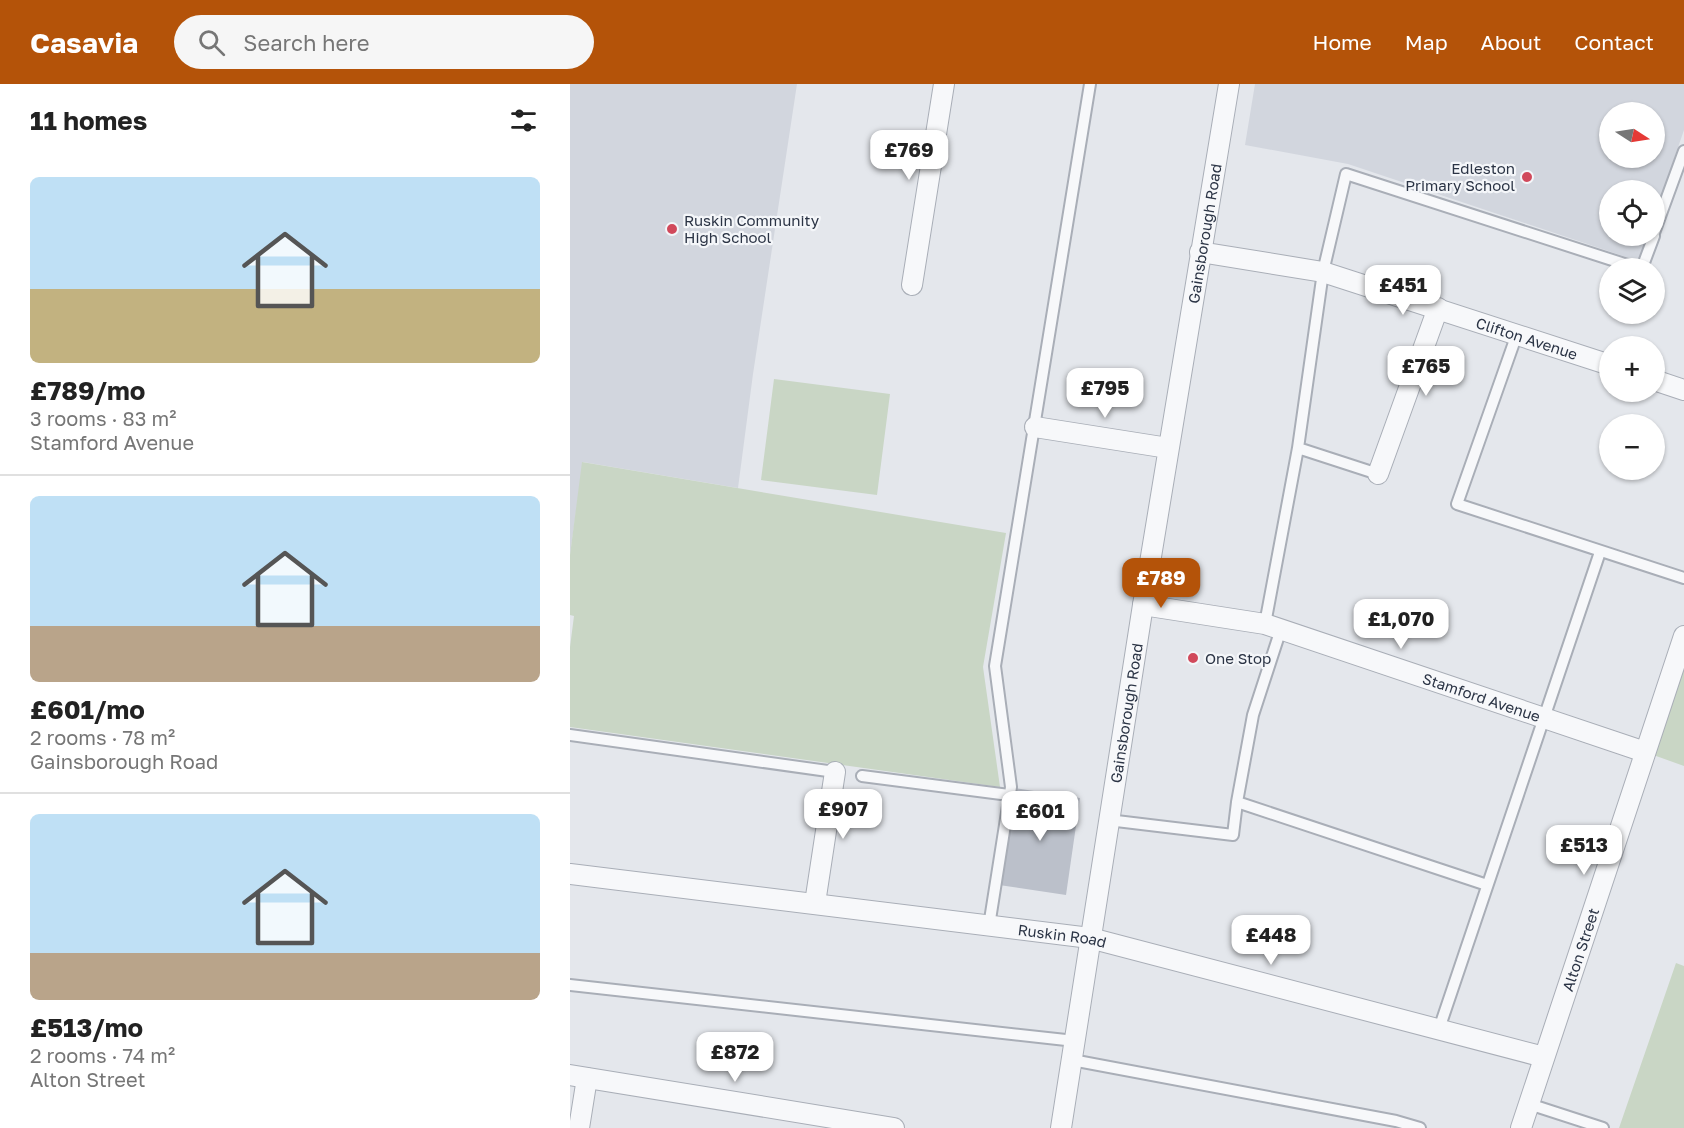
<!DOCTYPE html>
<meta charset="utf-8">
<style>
body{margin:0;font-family:"Golos Text",sans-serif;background:#f6f6f6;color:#222;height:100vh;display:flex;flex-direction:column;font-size:22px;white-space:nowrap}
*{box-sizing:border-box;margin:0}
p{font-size:20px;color:#767676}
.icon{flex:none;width:33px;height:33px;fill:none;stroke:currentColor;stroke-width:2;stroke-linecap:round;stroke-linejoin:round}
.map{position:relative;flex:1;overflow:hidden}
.side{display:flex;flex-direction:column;background:#fff;width:570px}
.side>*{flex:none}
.needle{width:39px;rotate:102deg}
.controls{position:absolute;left:1029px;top:18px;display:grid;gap:12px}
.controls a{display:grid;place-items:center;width:66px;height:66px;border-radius:50%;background:#fff;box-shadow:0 2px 4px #0004;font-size:30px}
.price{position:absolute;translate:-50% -51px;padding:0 14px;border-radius:12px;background:#fff;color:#222;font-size:20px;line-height:39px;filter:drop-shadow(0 2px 3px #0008)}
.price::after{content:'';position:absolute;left:50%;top:36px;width:18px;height:14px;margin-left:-9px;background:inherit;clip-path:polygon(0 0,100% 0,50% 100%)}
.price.current{background:#b45309;color:#fff}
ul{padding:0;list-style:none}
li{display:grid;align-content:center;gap:12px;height:318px;padding:0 30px}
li+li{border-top:2px solid #e0e0e0}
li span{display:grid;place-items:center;height:186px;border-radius:9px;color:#555}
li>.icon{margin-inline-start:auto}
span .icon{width:108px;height:108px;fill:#fffc;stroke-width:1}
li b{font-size:26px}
h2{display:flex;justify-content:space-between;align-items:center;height:72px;padding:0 30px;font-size:26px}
header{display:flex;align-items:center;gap:36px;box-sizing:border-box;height:84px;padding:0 30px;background:#b45309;color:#fff}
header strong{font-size:28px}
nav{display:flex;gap:33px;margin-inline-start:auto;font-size:21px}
.search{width:420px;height:54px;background:#f6f6f6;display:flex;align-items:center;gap:15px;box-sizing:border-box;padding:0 21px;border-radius:33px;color:#767676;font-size:22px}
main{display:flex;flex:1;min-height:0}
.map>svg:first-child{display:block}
.built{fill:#d2d6de;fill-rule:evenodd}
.green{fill:#c9d6c5}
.building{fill:#bbc0ca}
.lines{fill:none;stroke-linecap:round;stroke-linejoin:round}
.lane-casing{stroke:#a9aeb7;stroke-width:14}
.street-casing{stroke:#a9aeb7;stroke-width:22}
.lane{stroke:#f7f8fa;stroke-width:10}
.street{stroke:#f7f8fa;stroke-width:20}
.poi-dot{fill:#d1495b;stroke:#f4f6f9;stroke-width:2}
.labels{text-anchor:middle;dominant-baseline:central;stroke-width:4.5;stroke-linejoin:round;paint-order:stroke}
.poi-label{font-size:15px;fill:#2b3445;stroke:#f4f6f9;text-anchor:start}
.street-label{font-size:15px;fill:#2b3445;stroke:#f4f6f9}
</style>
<header>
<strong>Casavia</strong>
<div class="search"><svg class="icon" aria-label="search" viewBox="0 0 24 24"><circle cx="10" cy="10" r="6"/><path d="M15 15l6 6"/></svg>Search here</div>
<nav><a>Home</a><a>Map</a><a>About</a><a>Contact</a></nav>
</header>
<main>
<section class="side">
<h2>11 homes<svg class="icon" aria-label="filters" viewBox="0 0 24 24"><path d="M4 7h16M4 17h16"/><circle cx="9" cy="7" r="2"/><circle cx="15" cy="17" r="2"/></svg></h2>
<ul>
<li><span style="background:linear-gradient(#bfe0f5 60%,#c2b280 0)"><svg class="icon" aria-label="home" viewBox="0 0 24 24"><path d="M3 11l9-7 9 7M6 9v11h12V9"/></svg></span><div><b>£789/mo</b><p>3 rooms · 83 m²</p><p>Stamford Avenue</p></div></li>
<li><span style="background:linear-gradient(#bfe0f5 70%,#b9a48a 0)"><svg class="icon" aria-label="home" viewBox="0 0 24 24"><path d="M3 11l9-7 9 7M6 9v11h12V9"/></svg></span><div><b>£601/mo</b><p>2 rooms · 78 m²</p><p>Gainsborough Road</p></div></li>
<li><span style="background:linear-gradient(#bfe0f5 75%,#b9a48a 0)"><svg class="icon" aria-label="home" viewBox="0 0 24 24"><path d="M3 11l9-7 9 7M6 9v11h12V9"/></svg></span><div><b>£513/mo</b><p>2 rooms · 74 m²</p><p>Alton Street</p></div></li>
</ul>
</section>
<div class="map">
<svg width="1114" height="1044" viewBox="0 0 1114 1044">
<rect width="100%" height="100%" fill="#e4e7ec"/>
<!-- built -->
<path class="built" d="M0,0H227L183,290L168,404L13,378L0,471Z
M685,0H1114V46L1085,130L1084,106H1040V152H1077L1068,177L778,80L675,61ZM1040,28H1084V74H1040Z"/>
<!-- green -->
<path class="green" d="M204,295L320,310L307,411L191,396Z
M12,378L436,449L413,583L430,703L0,643V563L4,532L0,531V471Z
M1114,552V682L1075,668Z
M1106,879L1114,882V1044H1049Z"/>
<!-- building -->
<path class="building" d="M444,704L510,714L496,811L429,801Z"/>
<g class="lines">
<!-- lane casing -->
<g class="lane-casing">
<path id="lane" d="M1084,149L1114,67
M1072,184L1084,152
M947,250L887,420L1114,494
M728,364L808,390
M695,540L728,364L753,188L776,90L1067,184
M711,545L683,631L667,718L917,801
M0,651L265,688
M292,692L439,711
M538,736L663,751L667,718
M419,842L441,703L425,582L520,0
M0,901L505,957
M869,945L1030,468
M502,976L826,1037L850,1044
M959,1020L1033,1044"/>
</g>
<!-- street casing -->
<g class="street-casing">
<g id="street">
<path id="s1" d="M630,168L753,188L1040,281"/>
<path d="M342,201L374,0"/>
<path d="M1084,296L1114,306"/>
<path d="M465,343L598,364"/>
<path d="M808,390L868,224"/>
<path id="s2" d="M573,521L695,540L1075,668"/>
<path id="s3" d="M0,790L520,854L974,973"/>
<path d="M245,819L265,688"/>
<path d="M0,991L324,1044"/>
<path d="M9,1044L17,994"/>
<path id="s4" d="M491,1044L573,521L659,0"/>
<path id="s5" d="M951,1044L1114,552"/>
</g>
</g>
<!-- lane -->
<use href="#lane" class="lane"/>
<!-- street -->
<use href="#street" class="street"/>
</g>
<!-- markers -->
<g class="poi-dot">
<circle cx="957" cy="93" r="6"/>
<circle cx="102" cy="145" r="6"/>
<circle cx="623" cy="574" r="6"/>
</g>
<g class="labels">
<!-- poi labels -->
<g class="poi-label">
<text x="945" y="84" text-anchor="end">Edleston<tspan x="945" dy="17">Primary School</tspan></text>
<text x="114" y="136">Ruskin Community<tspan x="114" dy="17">High School</tspan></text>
<text x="635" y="574">One Stop</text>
</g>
<!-- street labels -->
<g class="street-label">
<text stroke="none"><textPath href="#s4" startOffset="906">Gainsborough Road</textPath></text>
<text stroke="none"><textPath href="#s1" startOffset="339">Clifton Avenue</textPath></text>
<text stroke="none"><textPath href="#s2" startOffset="352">Stamford Avenue</textPath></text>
<text stroke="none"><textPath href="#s4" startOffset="420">Gainsborough Road</textPath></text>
<text stroke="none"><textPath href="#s3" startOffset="496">Ruskin Road</textPath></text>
<text stroke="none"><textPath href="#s5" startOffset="188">Alton Street</textPath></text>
</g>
</g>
</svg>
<div class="controls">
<a><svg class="needle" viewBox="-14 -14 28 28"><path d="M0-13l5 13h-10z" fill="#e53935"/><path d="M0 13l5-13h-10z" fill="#767676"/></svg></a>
<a><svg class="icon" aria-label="locate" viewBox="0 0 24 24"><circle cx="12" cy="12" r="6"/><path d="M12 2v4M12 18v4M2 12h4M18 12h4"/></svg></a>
<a><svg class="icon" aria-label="layers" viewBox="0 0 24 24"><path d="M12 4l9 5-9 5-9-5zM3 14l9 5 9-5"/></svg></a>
<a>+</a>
<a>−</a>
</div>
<b class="price" style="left:339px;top:97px">£769</b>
<b class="price" style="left:833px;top:232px">£451</b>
<b class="price" style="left:856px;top:313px">£765</b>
<b class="price" style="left:535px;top:335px">£795</b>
<b class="price current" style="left:591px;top:525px">£789</b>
<b class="price" style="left:831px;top:566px">£1,070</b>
<b class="price" style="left:273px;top:756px">£907</b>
<b class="price" style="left:470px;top:758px">£601</b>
<b class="price" style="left:1014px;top:792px">£513</b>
<b class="price" style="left:701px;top:882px">£448</b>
<b class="price" style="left:165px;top:999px">£872</b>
</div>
</main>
